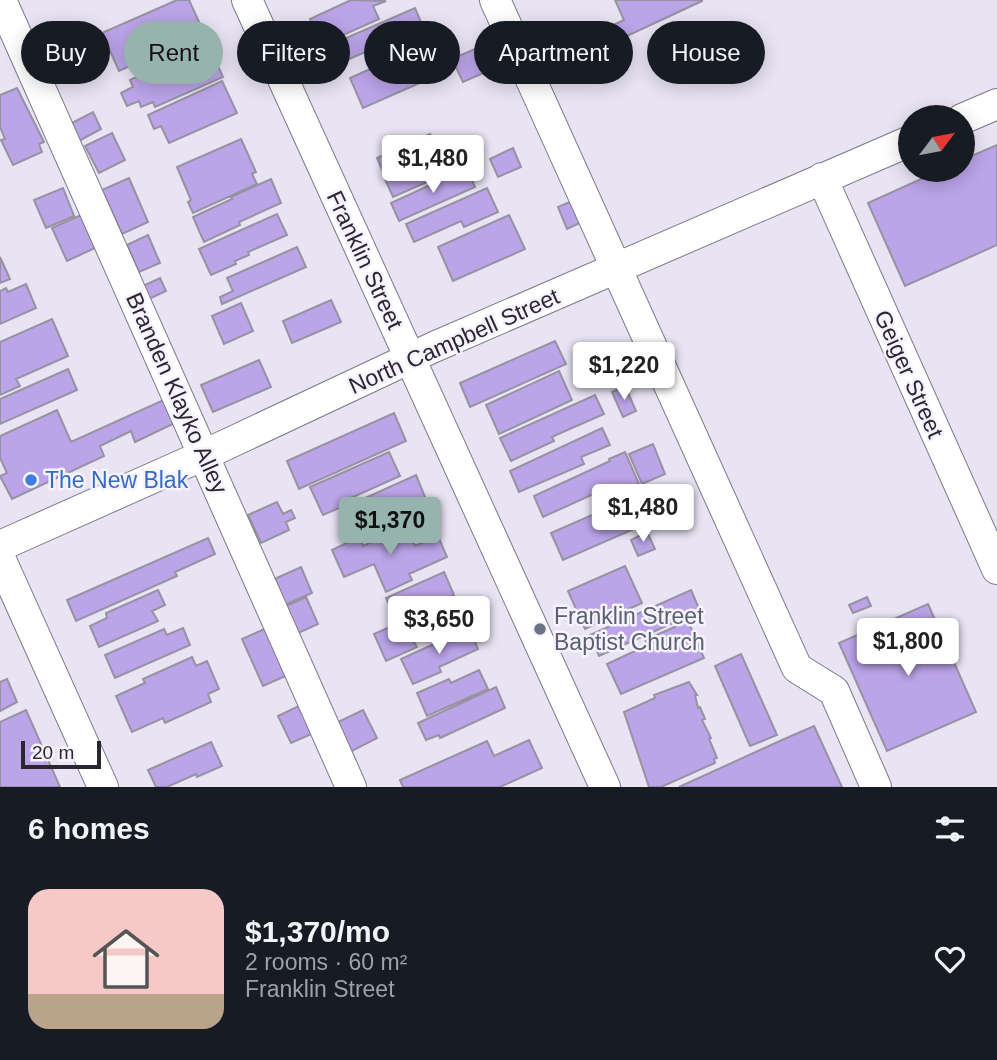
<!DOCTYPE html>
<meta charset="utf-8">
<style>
body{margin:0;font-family:Arial,sans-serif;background:#20242c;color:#f1f3f6;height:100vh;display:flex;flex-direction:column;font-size:26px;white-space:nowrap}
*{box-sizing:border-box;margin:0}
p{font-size:23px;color:#9ea1a6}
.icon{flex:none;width:38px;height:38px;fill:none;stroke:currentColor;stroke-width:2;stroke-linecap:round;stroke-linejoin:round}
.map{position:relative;height:787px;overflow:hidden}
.sheet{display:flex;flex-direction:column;background:#171b24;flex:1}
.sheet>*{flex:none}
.top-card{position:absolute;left:21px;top:21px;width:956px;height:63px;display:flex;gap:14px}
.needle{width:46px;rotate:58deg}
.fabs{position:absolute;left:898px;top:105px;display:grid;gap:14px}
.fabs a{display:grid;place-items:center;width:77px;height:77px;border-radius:50%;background:#171b24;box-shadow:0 4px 18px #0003;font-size:35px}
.scale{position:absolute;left:21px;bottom:18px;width:80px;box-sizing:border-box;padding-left:7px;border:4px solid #2a282e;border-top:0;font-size:19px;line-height:24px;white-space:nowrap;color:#2a282e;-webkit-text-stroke:5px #f6f2ff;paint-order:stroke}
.price{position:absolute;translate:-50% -60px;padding:0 16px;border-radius:7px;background:#fff;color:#222;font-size:23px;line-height:46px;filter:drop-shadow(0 2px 4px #0008)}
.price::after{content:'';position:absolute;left:50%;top:42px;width:21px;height:16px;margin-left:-10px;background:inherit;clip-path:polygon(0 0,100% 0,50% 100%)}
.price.active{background:#96b4ad;color:#111}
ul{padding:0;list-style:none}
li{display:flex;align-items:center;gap:21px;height:175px;padding:0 28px}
li span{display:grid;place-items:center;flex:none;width:196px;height:140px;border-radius:21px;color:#555}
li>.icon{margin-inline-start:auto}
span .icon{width:84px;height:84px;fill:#fffc;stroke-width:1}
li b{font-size:30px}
h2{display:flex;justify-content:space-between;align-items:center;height:84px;padding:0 28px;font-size:30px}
.pill{padding:0 24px;border-radius:32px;background:#171b24;box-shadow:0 4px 18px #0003;font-size:24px;line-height:63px}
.pill.active{background:#96b4ad;color:#111}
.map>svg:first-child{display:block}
.building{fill:#bca4e9;stroke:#9692a1;stroke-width:2}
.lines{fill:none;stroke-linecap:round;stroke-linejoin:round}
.minor-casing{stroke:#7d7987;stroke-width:32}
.minor{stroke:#fff;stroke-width:30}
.shop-dot{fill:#3f7fe0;stroke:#f6f2ff;stroke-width:2.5}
.worship-dot{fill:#6b7280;stroke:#f6f2ff;stroke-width:2.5}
.labels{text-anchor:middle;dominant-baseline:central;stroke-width:5;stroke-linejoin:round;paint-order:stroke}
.street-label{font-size:23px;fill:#2a282e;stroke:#f6f2ff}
.shop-label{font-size:23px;fill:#366cbe;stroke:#f6f2ff;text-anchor:start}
.worship-label{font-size:23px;fill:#5b616d;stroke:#f6f2ff;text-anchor:start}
</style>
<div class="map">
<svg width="997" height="787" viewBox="0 0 997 787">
<rect width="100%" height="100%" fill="#e9e4f4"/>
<!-- building -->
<path class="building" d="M177,0H189L204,33L119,71L102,33Z
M351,0L386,1L373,6L379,19L321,45L310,19Z
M615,0H702V1L597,50L590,36L624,20Z
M415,8L425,32L391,48L388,42L338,64L330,45Z
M589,37L596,54L557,72L549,55Z
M206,40L223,77L155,107L153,102L141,107L139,101L127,106L121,93L133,87L130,80L141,75L139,70Z
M417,48L431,78L363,108L350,78Z
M477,48L488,71L463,82L452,59Z
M222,81L237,113L169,143L161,126L154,129L148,115Z
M17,88L44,142L39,144L42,152L13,165L1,140L5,139L0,127V95Z
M93,112L101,129L79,141L70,124Z
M112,133L125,160L99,173L85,146Z
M430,134L438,153L385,176L377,158Z
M241,139L256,172L252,174L257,184L193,213L188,202L191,200L177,167Z
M997,145V245L905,286L868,203L941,170H962V160Z
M459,146L468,164L393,197L385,179Z
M513,148L521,167L498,177L490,159Z
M467,168L475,187L399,221L391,203Z
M129,178L148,222L122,234L102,190Z
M271,179L281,203L239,222L240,225L204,242L193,217L232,199L231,197Z
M63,188L74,216L46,228L34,200Z
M487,188L498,212L464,227L461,221L414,242L406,224Z
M572,201L582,222L567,229L558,207Z
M277,214L287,235L248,252L249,255L235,261L236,264L211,275L199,249Z
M81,215L95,248L67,261L52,228Z
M509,215L525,249L453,281L438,247Z
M148,235L160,263L139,272L127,245Z
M297,247L306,267L222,304L220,297L233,291L227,278Z
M0,257L10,279L0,283Z
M160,278L166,291L149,299L143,286Z
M26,284L36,308L0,324V291L6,288L8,292Z
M331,300L341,322L292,343L283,321Z
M241,303L253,331L224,344L212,316Z
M52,319L68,356L16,379L20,386L0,395V342Z
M555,341L566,364L470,407L460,383Z
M259,360L271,387L213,412L201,385Z
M68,369L77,390L0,424V399Z
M559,371L572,400L499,434L486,405Z
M625,386L636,411L623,417L612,392Z
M595,395L604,414L556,435L552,437L554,441L511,461L500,438Z
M168,398L179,421L135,442L131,431L100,446L104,456L12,499L0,476L7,473L0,458V436L57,410L71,442Z
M394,413L406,441L299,489L287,461Z
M602,428L610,445L581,457L584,464L519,492L510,471Z
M653,444L665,474L642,484L629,454Z
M389,452L400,476L344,501L346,505L323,515L310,487Z
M625,452L639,484L604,499L600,491L543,517L534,496L610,461L609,459Z
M416,475L425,497L361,526L357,518L349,521L343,508Z
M277,502L283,514L291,510L295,518L286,522L289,530L261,543L248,515Z
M627,507L636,528L563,560L551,533L608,508L611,514Z
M407,527L415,546L438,536L447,557L409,574L412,580L386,592L374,564L344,577L332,550L359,537L363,546Z
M647,532L655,549L638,556L631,540Z
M208,538L215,554L175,572L177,576L76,621L67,600Z
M625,566L642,603L585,629L568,591Z
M301,567L312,593L282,606L270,581Z
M444,572L454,595L396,621L386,598Z
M158,590L165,605L152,611L158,621L99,647L90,626L107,618L106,613Z
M691,590L700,611L599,656L590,635Z
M306,597L318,624L294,635L282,608Z
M457,597L466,618L414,642L417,647L386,661L374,634Z
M867,597L871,606L853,613L849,605Z
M928,604L976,712L887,751L839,643Z
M688,621L704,658L621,694L607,664L648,645L645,640Z
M269,627L290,674L263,686L242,639Z
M183,628L190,645L115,678L105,655L164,629L167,635Z
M469,628L478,649L439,667L441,672L413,684L401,659Z
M741,654L777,735L750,746L715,666Z
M192,657L196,666L207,661L219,689L208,694L211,702L165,723L163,718L132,732L116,696L145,683L143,679Z
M479,670L488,689L427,716L417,693L449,679L451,683Z
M7,679L17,702L0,711V682Z
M689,682L697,695H695L698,708L700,707L705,719L702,720L711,738L709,739L717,758L714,759L715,763L661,787H649L624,712L655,698L654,695Z
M496,687L505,708L440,738L439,735L426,740L418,723Z
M303,704L316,732L291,743L278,716Z
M26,710L60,787H0V722Z
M363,710L377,738L350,752L336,723Z
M814,726L842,787H679L782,740Z
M529,740L542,768L500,787H403L400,780L487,741L494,756Z
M211,742L222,766L197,777L196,774L167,787H156L148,770Z"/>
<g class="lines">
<!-- minor casing -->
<g class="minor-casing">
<path id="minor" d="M1,0L351,787
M247,0L605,787
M495,0L797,668L834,691L876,787
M962,119L997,104
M822,178L997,569
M0,546L204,455L434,347L910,141
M0,558L103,787"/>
</g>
<!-- minor -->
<use href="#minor" class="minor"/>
</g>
<!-- markers -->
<circle class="shop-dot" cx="31" cy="480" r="7"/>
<circle class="worship-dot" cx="540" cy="629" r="7"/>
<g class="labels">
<!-- street labels -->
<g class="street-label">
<text transform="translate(365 260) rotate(65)">Franklin Street</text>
<text transform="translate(454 341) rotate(-24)">North Campbell Street</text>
<text transform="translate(909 374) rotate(66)">Geiger Street</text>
<text transform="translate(177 393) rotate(66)">Branden Klayko Alley</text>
</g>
<!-- shop labels -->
<g class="shop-label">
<text x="45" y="480">The New Blak</text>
</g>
<!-- worship labels -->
<g class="worship-label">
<text x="554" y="616">Franklin Street<tspan x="554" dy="26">Baptist Church</tspan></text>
</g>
</g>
</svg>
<div class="fabs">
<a><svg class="needle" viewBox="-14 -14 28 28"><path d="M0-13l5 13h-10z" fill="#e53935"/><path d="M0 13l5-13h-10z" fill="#9ea1a6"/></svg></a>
</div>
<div class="scale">20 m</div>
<b class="price" style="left:433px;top:195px">$1,480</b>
<b class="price" style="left:624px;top:402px">$1,220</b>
<b class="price" style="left:643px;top:544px">$1,480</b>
<b class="price active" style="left:390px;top:557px">$1,370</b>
<b class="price" style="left:439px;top:656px">$3,650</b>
<b class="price" style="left:908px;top:678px">$1,800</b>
<div class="top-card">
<a class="pill">Buy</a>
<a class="pill active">Rent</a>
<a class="pill">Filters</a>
<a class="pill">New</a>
<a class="pill">Apartment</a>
<a class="pill">House</a>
</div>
</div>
<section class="sheet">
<h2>6 homes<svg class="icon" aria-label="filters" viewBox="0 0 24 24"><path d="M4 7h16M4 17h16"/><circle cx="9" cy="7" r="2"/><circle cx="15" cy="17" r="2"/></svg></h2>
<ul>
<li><span style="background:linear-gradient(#f6c9c9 75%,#b9a48a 0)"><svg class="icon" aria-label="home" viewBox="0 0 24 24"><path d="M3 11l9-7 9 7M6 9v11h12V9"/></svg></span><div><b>$1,370/mo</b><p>2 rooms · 60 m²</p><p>Franklin Street</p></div><svg class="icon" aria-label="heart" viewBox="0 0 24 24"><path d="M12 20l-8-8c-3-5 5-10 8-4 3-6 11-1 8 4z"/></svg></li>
</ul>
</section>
